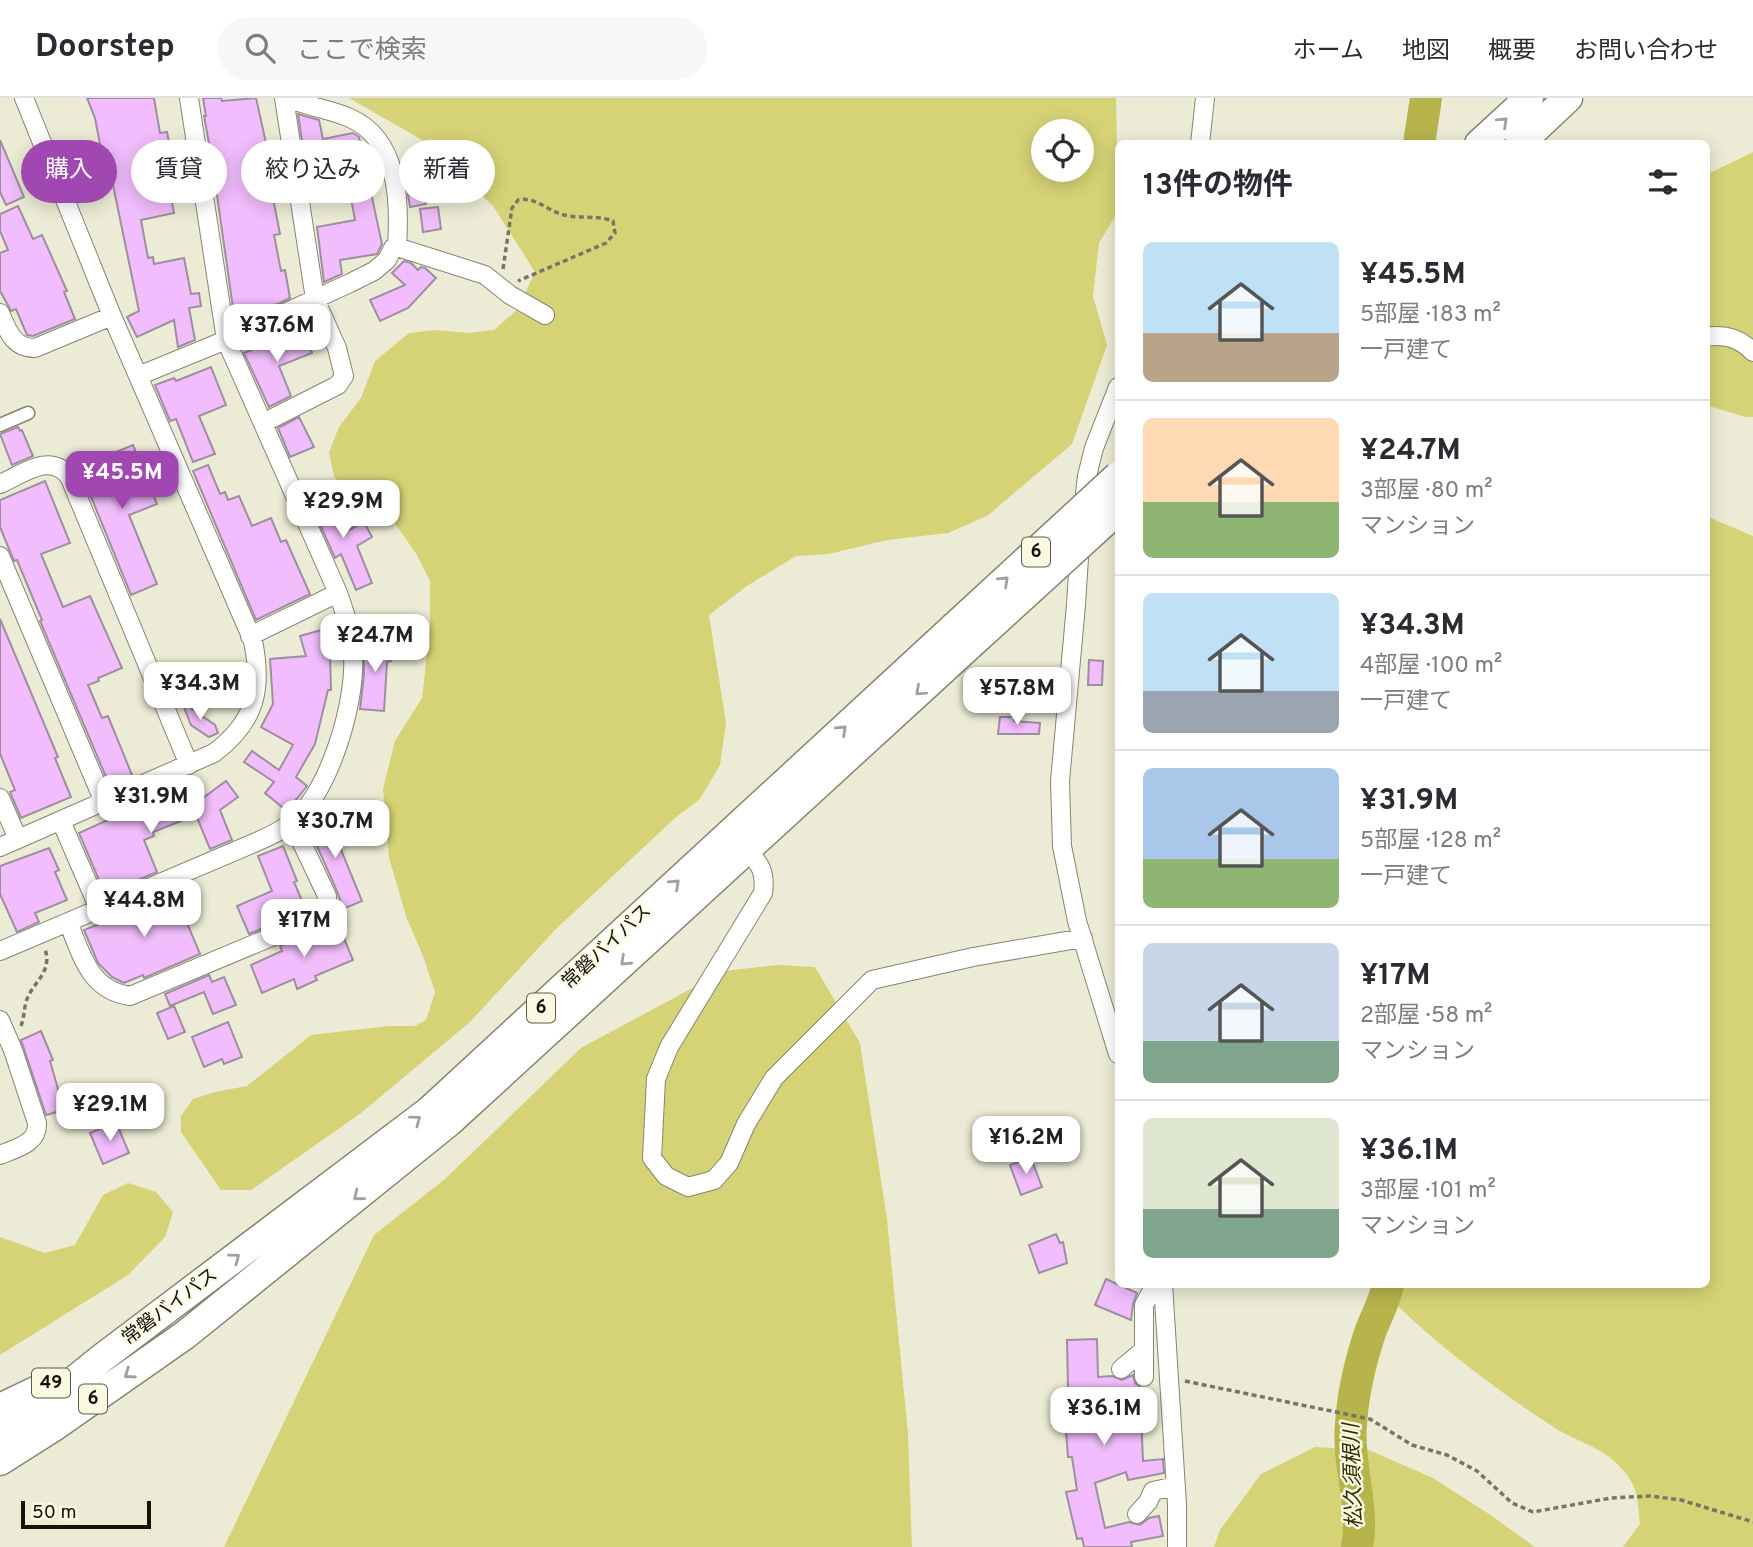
<!DOCTYPE html>
<html lang="ja">
<meta charset="utf-8">
<style>
body{margin:0;font-family:Overpass,"Noto Sans JP",sans-serif;background:#f7f7f7;color:#2b2b33;height:100vh;display:flex;flex-direction:column;font-size:26px;white-space:nowrap}
*{box-sizing:border-box;margin:0}
p{font-size:23px;color:#7c7c81}
.icon{flex:none;width:38px;height:38px;fill:none;stroke:currentColor;stroke-width:2;stroke-linecap:round;stroke-linejoin:round}
.map{position:relative;flex:1;overflow:hidden}
.details{position:absolute;left:1115px;top:42px;width:595px;height:1148px;display:flex;flex-direction:column;background:#fff;border-radius:10px;box-shadow:0 4px 18px #0003}
.details>*{flex:none}
.banner{position:absolute;left:21px;top:42px;width:665px;height:63px;display:flex;gap:14px}
.fabs{position:absolute;left:1031px;top:21px;display:grid;gap:14px}
.fabs a{display:grid;place-items:center;width:63px;height:63px;border-radius:50%;background:#fff;box-shadow:0 4px 18px #0003;font-size:35px}
.scale{position:absolute;left:21px;bottom:18px;width:130px;box-sizing:border-box;padding-left:7px;border:4px solid #13120b;border-top:0;font-size:19px;line-height:24px;white-space:nowrap;color:#13120b;-webkit-text-stroke:5px #fafae3;paint-order:stroke}
.price{position:absolute;translate:-50% -60px;padding:0 16px;border-radius:14px;background:#fff;color:#222;font-size:23px;line-height:46px;filter:drop-shadow(0 2px 4px #0008)}
.price::after{content:'';position:absolute;left:50%;top:42px;width:21px;height:16px;margin-left:-10px;background:inherit;clip-path:polygon(0 0,100% 0,50% 100%)}
.price.selected{background:#a047b2;color:#fff}
ul{padding:0;list-style:none}
li{display:flex;align-items:center;gap:21px;height:175px;padding:0 28px}
li+li{border-top:2px solid #e1e1e2}
li span{display:grid;place-items:center;flex:none;width:196px;height:140px;border-radius:10px;color:#555}
li>.icon{margin-inline-start:auto}
span .icon{width:84px;height:84px;fill:#fffc;stroke-width:1}
li b{font-size:30px}
h2{display:flex;justify-content:space-between;align-items:center;height:84px;padding:0 28px;font-size:30px}
.chip{padding:0 24px;border-radius:32px;background:#fff;box-shadow:0 4px 18px #0003;font-size:24px;line-height:63px}
.chip.selected{background:#a047b2;color:#fff}
header{display:flex;align-items:center;gap:42px;box-sizing:border-box;height:98px;padding:0 35px;background:#fff;border-bottom:2px solid #e1e1e2}
header strong{font-size:33px}
nav{display:flex;gap:38px;margin-inline-start:auto;font-size:24px}
.search{width:490px;height:63px;background:#f7f7f7;display:flex;align-items:center;gap:18px;box-sizing:border-box;padding:0 24px;border-radius:38px;color:#7c7c81;font-size:26px}
.map>svg:first-child{display:block}
.green{fill:#d6d376;fill-rule:evenodd}
.lines{fill:none;stroke-linecap:round;stroke-linejoin:round}
.river{stroke:#b7b44c;stroke-width:32}
.building{fill:#f1bdfc;stroke:#9d8fa0;stroke-width:2}
.pedestrian-casing{stroke:#858571;stroke-width:15}
.minor-casing{stroke:#858571;stroke-width:20}
.trunk-casing{stroke:#858571;stroke-width:31}
.path{stroke:#767567;stroke-width:3.5;stroke-dasharray:5 3.5;stroke-linecap:butt}
.pedestrian{stroke:#fff;stroke-width:12}
.minor{stroke:#fff;stroke-width:18}
.trunk{stroke:#fff;stroke-width:28}
.trunk-bridge-casing{stroke:#858571;stroke-width:31;stroke-linecap:butt}
.trunk-bridge{stroke:#fff;stroke-width:28}
.oneway{stroke:#a1a09d}
.labels{text-anchor:middle;dominant-baseline:central;stroke-width:5;stroke-linejoin:round;paint-order:stroke}
.shield{fill:#fafae3;stroke:#58584c;stroke-width:2}
.shield-label{font-size:18px;font-weight:bold;fill:#13120b}
.street-label{font-size:19px;fill:#13120b;stroke:#fafae3}
.water-label{font-size:21px;font-style:italic;fill:#2e2c00;stroke:#fafae3}
</style>
<header>
<strong>Doorstep</strong>
<div class="search"><svg class="icon" aria-label="search" viewBox="0 0 24 24"><circle cx="10" cy="10" r="6"/><path d="M15 15l6 6"/></svg>ここで検索</div>
<nav><a>ホーム</a><a>地図</a><a>概要</a><a>お問い合わせ</a></nav>
</header>
<div class="map">
<svg width="1753" height="1449" viewBox="0 0 1753 1449">
<rect width="100%" height="100%" fill="#ececd6"/>
<!-- green -->
<path class="green" d="M349,0H1116L1118,99L1116,117L1099,145L1093,198L1107,247L1072,346L987,418L948,435L887,442L829,456L796,458L747,488L709,517L726,625L720,667L700,701L675,720L556,831L470,924L361,1015L251,1092H221L181,1034V1018L193,1001L215,994L247,988L311,937L389,928H415L426,922L435,894L423,858L407,821L389,760L383,691L395,643L422,600L430,530V483L417,457L394,424L358,402L334,379L329,354L339,329L361,300L375,263L409,235L435,232L468,235L494,232L518,211L535,174L493,108L424,43ZM1043,33H1082V72H1043Z
M1753,54V319H1745L1706,307V77Z
M1706,418L1753,438V1449H1623L1640,1426C1637,1397 1638,1385 1615,1364C1600,1349 1574,1342 1555,1330C1492,1289 1428,1241 1377,1187L1706,1186Z
M778,867L815,869L860,945L887,1121L908,1335L912,1449H224L374,1137L445,1081L581,950L724,873Z
M128,1085L156,1094L173,1114L165,1139L128,1177L0,1257V1139L45,1155L75,1147L103,1097Z
M1315,1349L1369,1352L1433,1380L1489,1416L1535,1449H1214L1220,1432L1261,1376Z"/>
<g class="lines">
<!-- river -->
<path class="river" d="M1419,46L1426,0
M1357,1449C1365,1409 1347,1366 1351,1326C1353,1295 1361,1261 1371,1232C1377,1216 1385,1203 1388,1186"/>
</g>
<!-- building -->
<path class="building" d="M87,0H154L160,35L167,34L173,66L165,68L174,115L141,122L148,160L153,159L154,166L184,160L191,196L199,195L201,208L189,210L195,242L178,249L174,222L137,239L127,219L139,213L112,82L107,83L95,20Z
M203,0H221L222,3L256,0L270,63L266,64L280,136L274,137L281,173L285,172L290,200L278,206L250,211L251,218L235,224L212,62L204,18H206Z
M298,16L319,22L323,41L353,35L359,39L382,146L377,156L340,162L342,176L324,184L317,129L355,122L350,95L311,102Z
M0,42L24,99L6,107L0,94Z
M419,70L426,106L410,109L404,73Z
M18,108L33,141L42,137L67,193L64,194L75,221L33,238L27,237L16,211L11,213L0,193V155L8,152L0,133V116Z
M438,109L441,131L423,134L420,111Z
M404,163L411,165L418,172L421,169L425,170L436,180L408,210L380,223L370,202L405,187L392,175Z
M302,231L312,255L279,268L291,298L269,309L244,255Z
M211,269L226,307L199,318L215,356L193,364L176,321L170,323L155,287L174,280L176,283Z
M299,319L314,349L290,359L278,330Z
M18,329L20,333L22,332L33,358L12,367L0,336Z
M133,347L157,406L129,417L157,486L131,497L79,369Z
M208,367L220,396L225,394L228,402L239,398L252,428L271,420L281,444L286,442L310,496L256,522L193,373Z
M45,383L70,445L41,456L63,509L90,498L122,570L98,580L99,583L88,587L102,620L108,618L132,677L109,686L40,523L42,522L17,462L14,463L0,429V402Z
M327,394L343,435L364,424L372,439L357,448L372,485L356,492L341,456L335,460L309,402Z
M0,521L58,659L55,660L71,699L21,720L10,694L15,692L0,656Z
M325,531L331,558H330L331,592H328L315,646L296,679L307,688L287,713L265,695L274,684L244,664L252,653L279,672L293,647L261,629L273,606L270,561L306,558L300,538Z
M387,539L391,563L387,564L384,613L360,611L364,576L363,543Z
M1089,562L1103,563L1102,587H1088Z
M182,604L215,627L218,635L209,639L191,627Z
M1000,619H1014V623L1040,625L1039,636H998Z
M226,683L238,699L220,712L232,742L210,751L196,717L153,734L154,738L144,742L157,774L105,796L79,735L141,707L145,716L179,702L177,698L194,691L199,703Z
M328,713L340,740L337,742L362,803L343,811L337,793L309,730L319,725L315,719Z
M283,748L297,783L294,784L306,812L249,836L237,808L272,793L258,758Z
M49,750L59,772L55,774L67,802L35,815L39,824L17,834L0,796V768Z
M178,792L191,824L187,825L200,856L144,880L143,877L124,885L112,879L98,865L84,832L112,821L110,818Z
M336,821L353,862L315,878L317,882L297,891L294,881L262,895L251,867L282,853L280,848L323,830Z
M209,877L212,884L224,879L236,907L213,916L204,894L170,908L165,896Z
M174,908L185,934L168,941L157,915Z
M228,924L242,959L224,966L222,961L204,969L192,939Z
M41,933L53,962L50,963L64,1012L46,1017L21,942Z
M116,1024L129,1055L103,1066L90,1035Z
M1031,1060L1042,1089L1021,1097L1010,1067Z
M1056,1136L1060,1145L1063,1144L1067,1165L1039,1175L1029,1147Z
M1106,1181L1137,1195L1133,1206L1131,1222L1095,1207Z
M1097,1241L1098,1279L1112,1278L1122,1282L1133,1277L1135,1285L1140,1289L1143,1363L1163,1361L1164,1375L1128,1382L1126,1374L1095,1385L1105,1430L1129,1424L1140,1427L1149,1420L1159,1418L1163,1438L1131,1444L1132,1449H1084L1082,1440L1077,1441L1066,1394L1077,1392L1072,1359H1068L1065,1321L1076,1320L1075,1290H1068L1067,1242Z"/>
<g class="lines">
<!-- pedestrian casing -->
<g class="pedestrian-casing">
<path id="pedestrian" d="M0,327L28,315"/>
</g>
<!-- minor casing -->
<g class="minor-casing">
<path id="minor" d="M1200,46L1205,0
M397,149L485,177L510,197L545,217
M0,215C8,233 13,250 35,250L112,218
M1706,239C1724,236 1740,240 1753,254
M138,278L226,242L350,185L374,173L387,162L393,150L397,149C400,103 399,42 350,20C330,11 308,9 288,0
M263,325L338,287L344,278L337,250L315,201L284,0
M0,386C23,376 49,354 69,378L189,667
M1083,413L1087,378L1094,350L1118,289
M1080,444L1076,507L1060,683L1062,748L1077,823L1118,956
M0,458L104,704
M250,538L338,495
M0,700L18,741
M61,723L99,811
M0,749L214,655C255,624 263,592 253,543L112,218L24,0
M747,751C760,766 766,774 763,795L669,949L656,981L652,1060L666,1078L688,1089L714,1082L729,1065L746,1026L774,980L872,882L973,859L1083,840
M68,824C82,857 89,892 130,898L319,819L326,813L327,798L292,724
M0,853L254,745C268,739 284,732 296,721C331,688 356,604 353,557C352,535 345,515 338,495L226,242L189,0
M0,922L13,952L37,1025C38,1046 16,1050 0,1057
M1163,1186L1177,1407V1449
M1121,1271L1144,1252
M1144,1279V1207L1150,1196L1162,1186
M1137,1416L1148,1404L1153,1393L1176,1388"/>
</g>
<!-- trunk casing -->
<g class="trunk-casing">
<path id="trunk" d="M1479,46L1529,0
M1519,46L1568,0
M0,1310L44,1289
M0,1335L44,1307L102,1260L429,1013L954,529
M0,1363L52,1330L185,1237L449,1024L970,547"/>
</g>
<!-- path -->
<path class="path" d="M503,171L512,110L518,102C535,98 547,113 564,117C580,121 597,117 613,123L615,135L606,145L518,183
M21,928C24,920 24,912 26,904C32,884 53,875 45,851
M1185,1283L1370,1321L1412,1347L1447,1357L1477,1373L1512,1405L1533,1414L1611,1400L1650,1398L1681,1402L1753,1424"/>
<!-- pedestrian -->
<use href="#pedestrian" class="pedestrian"/>
<!-- minor -->
<use href="#minor" class="minor"/>
<!-- trunk -->
<use href="#trunk" class="trunk"/>
<!-- trunk-bridge casing -->
<g class="trunk-bridge-casing">
<path id="trunk-bridge" d="M954,529L1118,378
M970,547L1118,412"/>
</g>
<!-- trunk-bridge -->
<use href="#trunk-bridge" class="trunk-bridge"/>
</g>
<!-- one-way arrows -->
<defs><path id="oneway-chevron" d="M-2-3.5L2.5 0L-2 3.5" fill="none" stroke-width="1.6" stroke-linecap="round" stroke-linejoin="round" transform="scale(1.75)"/></defs>
<g class="oneway">
<use href="#oneway-chevron" transform="translate(1503 24) rotate(-43)"/>
<use href="#oneway-chevron" transform="translate(1004 483) rotate(-43)"/>
<use href="#oneway-chevron" transform="translate(920 593) rotate(138)"/>
<use href="#oneway-chevron" transform="translate(842 632) rotate(-43)"/>
<use href="#oneway-chevron" transform="translate(675 786) rotate(-43)"/>
<use href="#oneway-chevron" transform="translate(625 863) rotate(137)"/>
<use href="#oneway-chevron" transform="translate(416 1022) rotate(-37)"/>
<use href="#oneway-chevron" transform="translate(358 1098) rotate(141)"/>
<use href="#oneway-chevron" transform="translate(235 1160) rotate(-37)"/>
<use href="#oneway-chevron" transform="translate(129 1276) rotate(145)"/>
</g>
<g class="labels">
<!-- shield labels -->
<g class="shield">
<rect x="1022" y="439.5" width="28" height="29" rx="5"/>
<rect x="527" y="895.5" width="28" height="29" rx="5"/>
<rect x="32" y="1270.5" width="38" height="29" rx="5"/>
<rect x="79" y="1286.5" width="28" height="29" rx="5"/>
</g>
<g class="shield-label">
<text x="1036" y="454">6</text>
<text x="541" y="910">6</text>
<text x="51" y="1285">49</text>
<text x="93" y="1301">6</text>
</g>
<!-- street labels -->
<g class="street-label">
<text transform="translate(607 849) rotate(-43)">常磐バイパス</text>
<text transform="translate(170 1209) rotate(-37)">常磐バイパス</text>
</g>
<!-- water labels -->
<g class="water-label">
<text transform="translate(1354 1378) rotate(-92)">松久須根川</text>
</g>
</g>
</svg>
<div class="fabs">
<a><svg class="icon" aria-label="locate" viewBox="0 0 24 24"><circle cx="12" cy="12" r="6"/><path d="M12 2v4M12 18v4M2 12h4M18 12h4"/></svg></a>
</div>
<div class="scale">50 m</div>
<b class="price" style="left:277px;top:266px">¥37.6M</b>
<b class="price selected" style="left:122px;top:413px">¥45.5M</b>
<b class="price" style="left:343px;top:442px">¥29.9M</b>
<b class="price" style="left:375px;top:576px">¥24.7M</b>
<b class="price" style="left:200px;top:624px">¥34.3M</b>
<b class="price" style="left:1017px;top:629px">¥57.8M</b>
<b class="price" style="left:151px;top:737px">¥31.9M</b>
<b class="price" style="left:335px;top:762px">¥30.7M</b>
<b class="price" style="left:144px;top:841px">¥44.8M</b>
<b class="price" style="left:304px;top:861px">¥17M</b>
<b class="price" style="left:110px;top:1045px">¥29.1M</b>
<b class="price" style="left:1026px;top:1078px">¥16.2M</b>
<b class="price" style="left:1104px;top:1349px">¥36.1M</b>
<div class="banner">
<a class="chip selected">購入</a>
<a class="chip">賃貸</a>
<a class="chip">絞り込み</a>
<a class="chip">新着</a>
</div>
<section class="details">
<h2>13件の物件<svg class="icon" aria-label="filters" viewBox="0 0 24 24"><path d="M4 7h16M4 17h16"/><circle cx="9" cy="7" r="2"/><circle cx="15" cy="17" r="2"/></svg></h2>
<ul>
<li><span style="background:linear-gradient(#bfe0f5 65%,#b9a48a 0)"><svg class="icon" aria-label="home" viewBox="0 0 24 24"><path d="M3 11l9-7 9 7M6 9v11h12V9"/></svg></span><div><b>¥45.5M</b><p>5部屋 · 183 m²</p><p>一戸建て</p></div></li>
<li><span style="background:linear-gradient(#ffd9b3 60%,#8fb573 0)"><svg class="icon" aria-label="home" viewBox="0 0 24 24"><path d="M3 11l9-7 9 7M6 9v11h12V9"/></svg></span><div><b>¥24.7M</b><p>3部屋 · 80 m²</p><p>マンション</p></div></li>
<li><span style="background:linear-gradient(#bfe0f5 70%,#9aa5b1 0)"><svg class="icon" aria-label="home" viewBox="0 0 24 24"><path d="M3 11l9-7 9 7M6 9v11h12V9"/></svg></span><div><b>¥34.3M</b><p>4部屋 · 100 m²</p><p>一戸建て</p></div></li>
<li><span style="background:linear-gradient(#a9c7e8 65%,#8fb573 0)"><svg class="icon" aria-label="home" viewBox="0 0 24 24"><path d="M3 11l9-7 9 7M6 9v11h12V9"/></svg></span><div><b>¥31.9M</b><p>5部屋 · 128 m²</p><p>一戸建て</p></div></li>
<li><span style="background:linear-gradient(#c9d6e8 70%,#7fa58c 0)"><svg class="icon" aria-label="home" viewBox="0 0 24 24"><path d="M3 11l9-7 9 7M6 9v11h12V9"/></svg></span><div><b>¥17M</b><p>2部屋 · 58 m²</p><p>マンション</p></div></li>
<li><span style="background:linear-gradient(#dfe7d0 65%,#7fa58c 0)"><svg class="icon" aria-label="home" viewBox="0 0 24 24"><path d="M3 11l9-7 9 7M6 9v11h12V9"/></svg></span><div><b>¥36.1M</b><p>3部屋 · 101 m²</p><p>マンション</p></div></li>
</ul>
</section>
</div>
